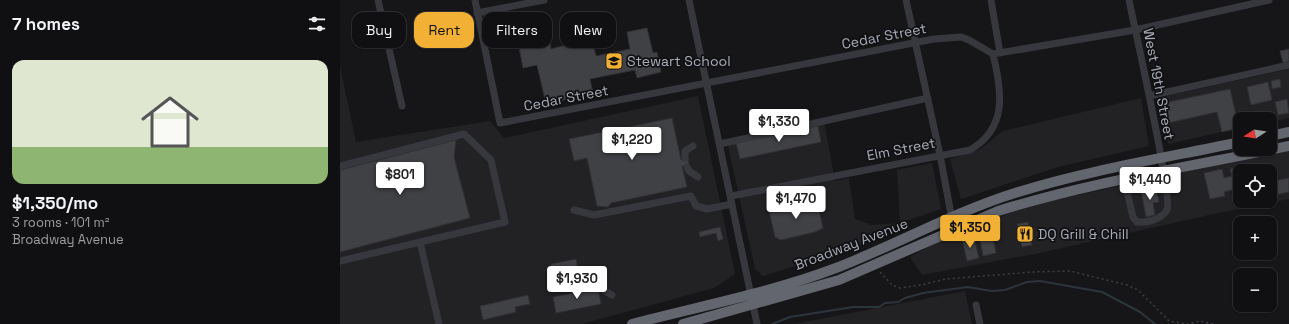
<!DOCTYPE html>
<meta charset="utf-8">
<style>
body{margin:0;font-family:"Space Grotesk",sans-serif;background:#1e1e20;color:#f1f3f6;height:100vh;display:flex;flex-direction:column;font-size:15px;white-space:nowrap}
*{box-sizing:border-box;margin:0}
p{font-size:13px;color:#9c9d9f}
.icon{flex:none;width:22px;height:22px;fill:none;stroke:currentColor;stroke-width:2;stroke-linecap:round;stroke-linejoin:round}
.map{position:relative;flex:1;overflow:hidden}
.panel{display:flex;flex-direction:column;background:#101012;width:340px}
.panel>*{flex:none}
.hud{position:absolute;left:12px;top:12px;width:380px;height:36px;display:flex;gap:8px}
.needle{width:26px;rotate:258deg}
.buttons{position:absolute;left:893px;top:112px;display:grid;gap:8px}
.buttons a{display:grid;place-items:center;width:44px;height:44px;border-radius:8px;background:#101012;box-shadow:0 1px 3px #0004,0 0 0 1px #303032;font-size:20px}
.price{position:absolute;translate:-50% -34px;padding:0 9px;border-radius:4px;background:#fff;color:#222;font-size:13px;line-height:26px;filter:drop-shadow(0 1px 2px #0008)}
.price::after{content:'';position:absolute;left:50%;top:24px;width:12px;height:9px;margin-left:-6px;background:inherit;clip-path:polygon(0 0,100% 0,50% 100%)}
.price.on{background:#f2b134;color:#111}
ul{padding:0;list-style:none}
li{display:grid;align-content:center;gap:8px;height:212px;padding:0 12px}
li+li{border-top:1px solid #303032}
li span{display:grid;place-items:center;height:124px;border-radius:12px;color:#555}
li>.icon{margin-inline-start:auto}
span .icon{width:72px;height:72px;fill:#fffc;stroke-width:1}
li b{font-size:17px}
h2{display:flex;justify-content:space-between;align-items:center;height:48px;padding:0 12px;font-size:17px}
.chip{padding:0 14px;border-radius:12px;background:#101012;box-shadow:0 1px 3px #0004,0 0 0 1px #303032;font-size:14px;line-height:36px}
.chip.on{background:#f2b134;color:#111}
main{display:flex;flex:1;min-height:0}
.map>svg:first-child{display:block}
.built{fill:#222225;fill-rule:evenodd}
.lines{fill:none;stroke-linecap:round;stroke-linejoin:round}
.stream{stroke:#2c353c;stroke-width:2}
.building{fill:#404145;stroke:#303034}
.path{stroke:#3d3f44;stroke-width:1.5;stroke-dasharray:2 3;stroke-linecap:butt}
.minor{stroke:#37383d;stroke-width:7}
.highway{stroke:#63666e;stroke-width:10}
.labels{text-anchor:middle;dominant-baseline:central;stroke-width:3.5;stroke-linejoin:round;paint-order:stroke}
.street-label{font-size:14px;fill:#a8adb8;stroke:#111113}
.poi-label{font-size:14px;fill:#a8adb8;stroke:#111113;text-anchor:start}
</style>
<main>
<section class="panel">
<h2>7 homes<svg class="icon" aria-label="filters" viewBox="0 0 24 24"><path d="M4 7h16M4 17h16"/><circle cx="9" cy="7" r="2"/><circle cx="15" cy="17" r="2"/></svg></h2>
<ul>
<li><span style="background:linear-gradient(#dfe7d0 70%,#8fb573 0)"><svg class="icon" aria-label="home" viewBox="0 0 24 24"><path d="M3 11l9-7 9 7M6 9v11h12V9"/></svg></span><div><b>$1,350/mo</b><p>3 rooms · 101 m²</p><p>Broadway Avenue</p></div></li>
</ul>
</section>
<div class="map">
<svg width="949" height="324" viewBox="0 0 949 324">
<rect width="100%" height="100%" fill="#161618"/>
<!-- built -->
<path class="built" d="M0,66L16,142L150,121L164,138L358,96L395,274L374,288L242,324H0Z
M949,69V118L930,122V119H900V128L828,144L818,98Z
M801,98L809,146L718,167L621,199L610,159L639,150L663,131Z
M484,121L495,181L509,178L515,219L532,225L560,223L557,170L592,163L601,209L560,223L517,247L423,276L415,269L387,141Z
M949,149V199L878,213L700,253L582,275L570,257L611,234L653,218L710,201ZM900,171H930V201H900Z
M625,291L632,324H454Z"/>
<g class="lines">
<!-- stream -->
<path class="stream" d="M432,324L450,317L513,307H539L545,303L558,302L565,298L583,293L628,287L652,291L665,290L687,282L700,281L762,292L800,312L815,324"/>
</g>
<!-- building -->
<path class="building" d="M307,28L313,53L317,52L321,72L297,78L295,70L250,79L253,93L206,104L197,65L183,68L179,47L210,41L211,49L230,44V41L251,36L256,56L290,49L287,32Z
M949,49V61L943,63L940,51Z
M940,79L941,87L932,89L931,81Z
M928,82L932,100L911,105L907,87Z
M890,89L899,128L882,132L877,112L828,123L824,103Z
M947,99L949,113L938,115L935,102Z
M332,118L341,160L348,158L349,165L342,166L347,187L271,203L268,207L257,206L247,158L234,161L229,139Z
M478,126L481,142L400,159L396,143Z
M116,140L114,157L130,218L0,252V170Z
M914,163L916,171H900V201H902L898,202L895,189L884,192L885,196L870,199L864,173L882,169L884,178L892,176L890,169Z
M949,178V192L930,196V182Z
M816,187L819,202L813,203L815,215L806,217L801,190Z
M477,200L483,228L475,232L441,240L435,237L429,211Z
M688,222L692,245L682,247L677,224Z
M380,227L383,239L378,241L376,233L360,237L359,232Z
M634,237L639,258L627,261L622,239Z
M653,237L656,253L643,256L640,240Z
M236,259L238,270L214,275L211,264Z
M258,288L261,304L216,313L213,297Z
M188,295L190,304L175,307L176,312L143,320L140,306Z"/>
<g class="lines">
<!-- path -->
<path class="path" d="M540,272L552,285L560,288L581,285L606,279L692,272L730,271L787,285L798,290L829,321L847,324L860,321L874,324"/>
<!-- minor -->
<path class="minor" d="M38,0L62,106
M135,0L160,123L594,39L621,37L629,40L653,54L795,30L929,0
M349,0L417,324
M566,0L600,155L614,230
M651,0L660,53
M137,13L204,0
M809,96L949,65
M380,144L588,98
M345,158V151L353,146
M0,166L124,134L151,160L165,222L0,261
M347,167L349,171L358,177
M781,167L793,217L797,222C806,223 821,220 827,210C833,199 794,25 789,0
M391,196L630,150C668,128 662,91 653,54
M234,210L254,215L351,196L356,206L367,209L392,204
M80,242L99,324
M251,283L272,295
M636,305L640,324"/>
<!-- highway -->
<path class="highway" d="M930,136L949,132
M292,324C360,306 430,293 496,268C556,245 614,212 675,193C748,170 825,158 900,142
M343,324L499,280L658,211C752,182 853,166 949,146"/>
</g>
<!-- icons -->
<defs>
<g id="school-square" transform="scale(0.9)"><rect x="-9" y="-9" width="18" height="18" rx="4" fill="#f2b134" stroke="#111113"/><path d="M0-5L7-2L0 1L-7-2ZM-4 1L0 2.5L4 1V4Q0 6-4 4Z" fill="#111"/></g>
<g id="restaurant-square" transform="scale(0.9)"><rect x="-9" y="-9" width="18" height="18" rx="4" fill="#f2b134" stroke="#111113"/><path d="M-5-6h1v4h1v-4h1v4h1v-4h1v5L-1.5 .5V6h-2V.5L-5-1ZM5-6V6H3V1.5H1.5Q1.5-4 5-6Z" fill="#111"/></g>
</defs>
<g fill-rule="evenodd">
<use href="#school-square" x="274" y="61"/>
<use href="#restaurant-square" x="685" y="234"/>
</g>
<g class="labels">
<!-- street labels -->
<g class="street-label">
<text transform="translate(544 36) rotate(-11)">Cedar Street</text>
<text transform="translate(819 84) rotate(79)">West 19th Street</text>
<text transform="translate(226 98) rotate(-11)">Cedar Street</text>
<text transform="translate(561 149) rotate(-11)">Elm Street</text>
<text transform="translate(511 244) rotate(-21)">Broadway Avenue</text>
</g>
<!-- poi labels -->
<g class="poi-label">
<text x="287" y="61">Stewart School</text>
<text x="698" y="234">DQ Grill &amp; Chill</text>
</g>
</g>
</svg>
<div class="buttons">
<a><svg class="needle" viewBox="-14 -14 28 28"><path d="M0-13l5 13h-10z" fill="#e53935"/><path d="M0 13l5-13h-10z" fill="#9c9d9f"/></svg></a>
<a><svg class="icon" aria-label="locate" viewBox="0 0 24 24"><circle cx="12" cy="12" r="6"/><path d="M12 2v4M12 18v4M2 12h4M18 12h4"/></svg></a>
<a>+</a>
<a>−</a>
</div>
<b class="price" style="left:439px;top:143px">$1,330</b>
<b class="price" style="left:292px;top:161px">$1,220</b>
<b class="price" style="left:60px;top:196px">$801</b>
<b class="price" style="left:810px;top:201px">$1,440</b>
<b class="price" style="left:456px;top:220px">$1,470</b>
<b class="price on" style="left:630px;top:249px">$1,350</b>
<b class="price" style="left:237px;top:300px">$1,930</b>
<div class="hud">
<a class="chip">Buy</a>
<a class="chip on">Rent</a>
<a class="chip">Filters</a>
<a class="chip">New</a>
</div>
</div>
</main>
